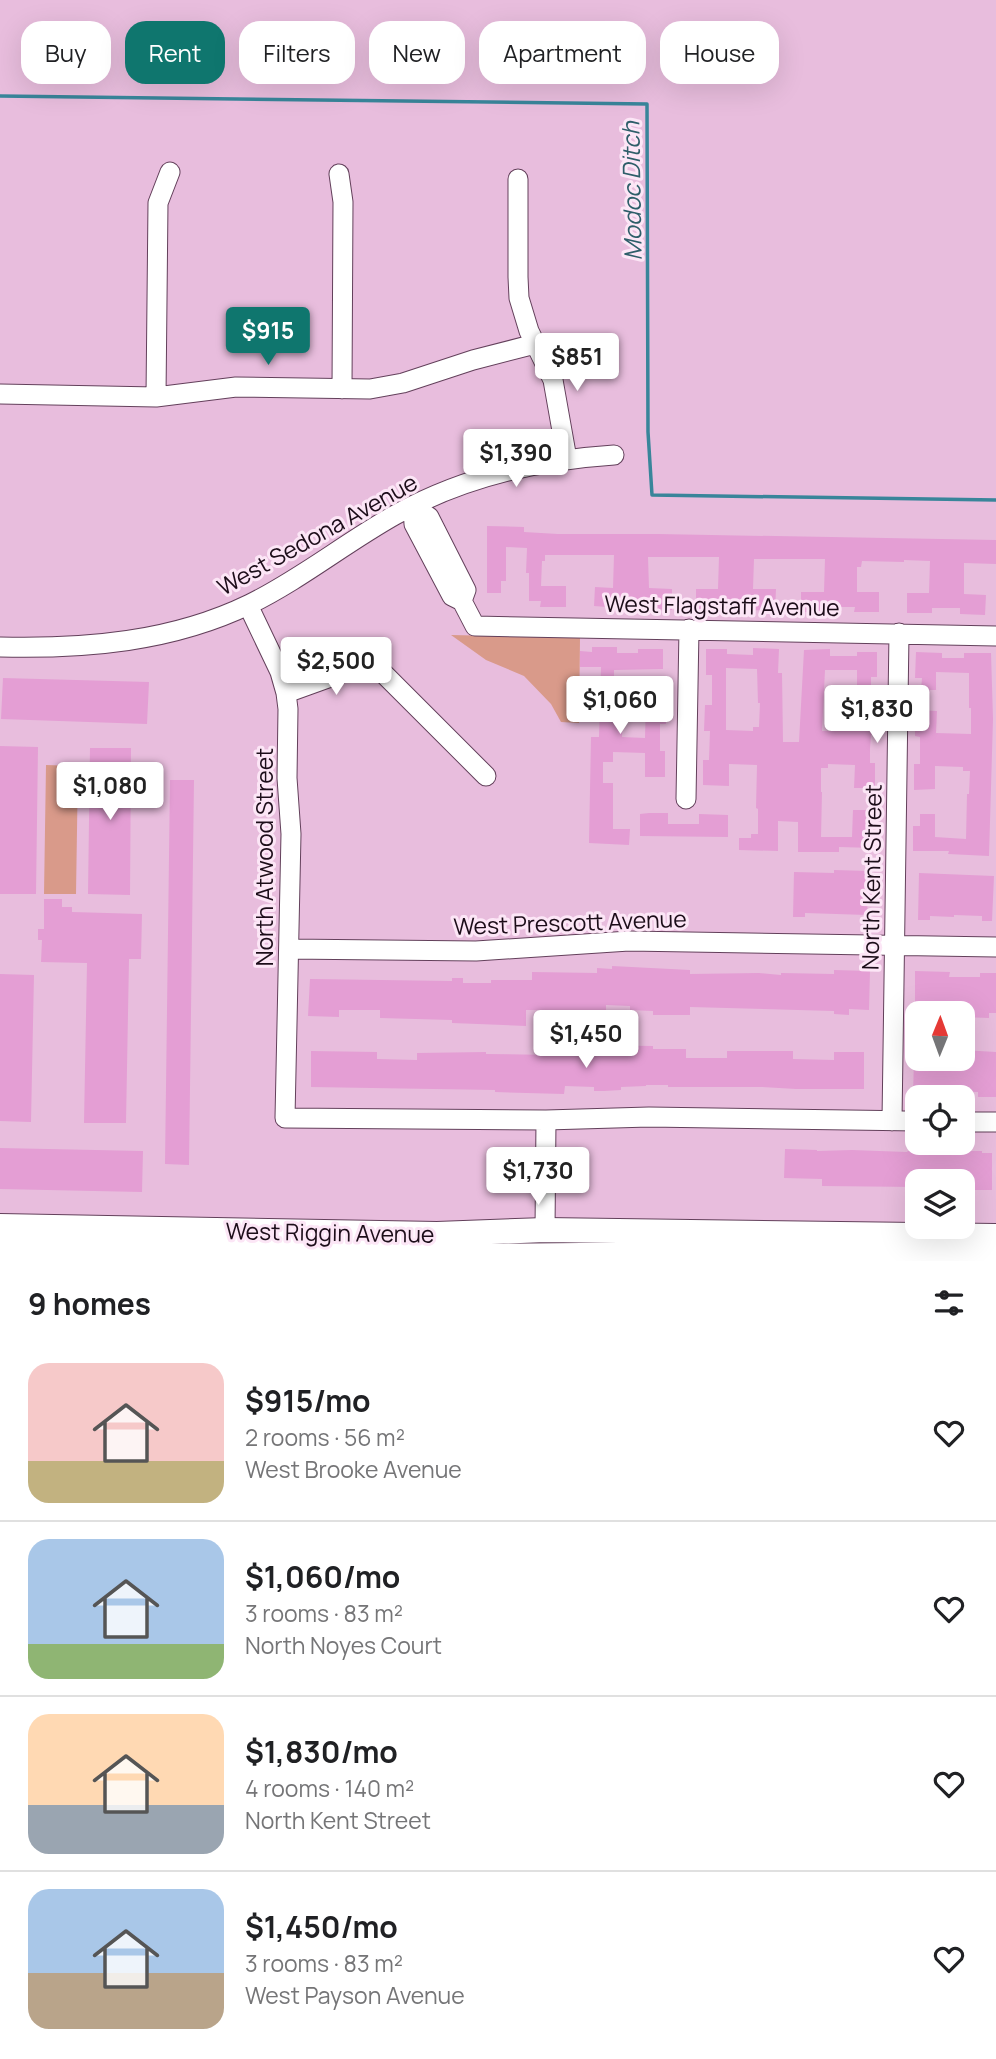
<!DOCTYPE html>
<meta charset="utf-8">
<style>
body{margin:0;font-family:Manrope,sans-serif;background:#f6f6f6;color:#202124;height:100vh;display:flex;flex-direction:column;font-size:26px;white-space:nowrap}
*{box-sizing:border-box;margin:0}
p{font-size:23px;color:#757577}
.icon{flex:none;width:38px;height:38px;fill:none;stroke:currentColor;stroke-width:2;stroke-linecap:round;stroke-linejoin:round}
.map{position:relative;height:1261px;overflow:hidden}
.panel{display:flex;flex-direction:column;background:#fff;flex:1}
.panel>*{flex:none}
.guide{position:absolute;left:21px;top:21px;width:956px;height:63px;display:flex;gap:14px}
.needle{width:46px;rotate:1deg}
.controls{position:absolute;left:905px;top:1001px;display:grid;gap:14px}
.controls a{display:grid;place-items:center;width:70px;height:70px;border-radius:14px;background:#fff;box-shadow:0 7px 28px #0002;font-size:35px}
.price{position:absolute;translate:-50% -60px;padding:0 16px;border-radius:7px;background:#fff;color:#222;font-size:23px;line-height:46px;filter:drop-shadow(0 2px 4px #0008)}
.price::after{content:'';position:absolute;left:50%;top:42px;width:21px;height:16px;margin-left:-10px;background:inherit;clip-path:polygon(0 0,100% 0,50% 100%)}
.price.active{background:#0f766e;color:#fff}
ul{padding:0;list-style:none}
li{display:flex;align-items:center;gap:21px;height:175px;padding:0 28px}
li+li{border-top:2px solid #e0e0e0}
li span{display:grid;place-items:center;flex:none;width:196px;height:140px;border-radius:21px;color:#555}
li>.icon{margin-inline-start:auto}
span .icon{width:84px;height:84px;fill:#fffc;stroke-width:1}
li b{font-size:30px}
h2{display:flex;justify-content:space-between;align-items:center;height:84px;padding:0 28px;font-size:30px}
.pill{padding:0 24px;border-radius:21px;background:#fff;box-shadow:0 7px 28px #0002;font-size:24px;line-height:63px}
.pill.active{background:#0f766e;color:#fff}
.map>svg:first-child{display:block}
.green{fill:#d99a8a}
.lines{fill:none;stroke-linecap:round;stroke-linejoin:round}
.stream{stroke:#39859a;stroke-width:3.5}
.building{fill:#e49ed4;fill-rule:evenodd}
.minor-casing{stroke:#63405b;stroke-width:21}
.major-casing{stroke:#63405b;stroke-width:26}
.minor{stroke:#fff;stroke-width:19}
.major{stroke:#fff;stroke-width:24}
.labels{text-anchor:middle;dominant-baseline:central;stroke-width:6;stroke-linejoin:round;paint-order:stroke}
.street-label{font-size:23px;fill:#1c0d19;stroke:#fce6f6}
.water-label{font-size:24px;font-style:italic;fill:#2e5e69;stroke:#fce6f6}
</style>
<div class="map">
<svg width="996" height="1261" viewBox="0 0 996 1261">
<rect width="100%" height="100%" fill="#e8bddd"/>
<!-- green -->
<path class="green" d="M451,635L580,638L579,723L561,722L551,704L524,676L486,660Z
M46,765L78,766L76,894H44Z"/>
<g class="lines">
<!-- stream -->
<path class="stream" d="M0,96L647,104L648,432L652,495L996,500"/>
</g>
<!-- building -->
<path class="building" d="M487,526L524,527V532L558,534H658L996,540V564L964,563V594L986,595L985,615L960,614V608H932V613H907V593H929L930,561L904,560V562L862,561L861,567H857V592H879V612H854L855,607H827V612H801V592H824L825,559H754L753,589H776L775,611L749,610V605H721V609H696V589H718L719,557H648L649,588L672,589V610L646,609V603L620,602V608L594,606L595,587L613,588L614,555H545V561H542L541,586H566V607H540L541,601H529V573H526L527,548L506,547V581H501V593H487Z
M592,647H617V653H638V649H663V669L614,670V690H624L622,737L645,738L646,697H666V724H660V751H665V777H645V753L613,752V762H603V783H613V829H630L629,845L589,843L591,737H599L601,667H580V651L592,652Z
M753,648L779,649L778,673H782L783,742H799L804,650L830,649V656H857V652H877V677H871V706H876V735H871L870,749V763H875V788H854L855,765L828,764V768H821V792H822L821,837H852L853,810H869V822H875L874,848L839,847V852H798V822L778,821V851L739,850V838H751V834H758V809L756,808L757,765L729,764V786L703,785V760H709L710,731H704L705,705H712V675H706V649H727V654L753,655ZM726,668L757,669L758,703H760L759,727H753V731L726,730ZM825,670H857V707H849V731H822Z
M916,652L942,653V658H964V653H991L993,719L989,856L948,854L949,851H913V826H920V814H935V837L966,839L967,794H969L970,771H963V767L935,766V789L914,790V764H920V737L915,736V710L937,711L936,733L971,734V708H969V673L936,672V690H921L922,678H915Z
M3,678L149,682L147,724L1,719Z
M0,746L38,747L36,894H0Z
M90,748H131L130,895L88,894Z
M170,780H194L189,1165L165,1164Z
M649,813H668V824H699V814L728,815V837L640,836V814Z
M834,870L869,871L867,915L805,913V917H793L794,872L834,873Z
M919,873L994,876L992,921H982V916L954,915V917L930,916V920H918Z
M44,899H62V907H72V912L142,914L141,959H129L126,1123H84L87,963L41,962L42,940H38V929H44Z
M612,966L690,970V974L759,973L781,975V973L834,974V970L870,971L869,1010L849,1009V1015L834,1014V1011L690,1007V1015H653V1011L630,1010V1006L606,1005V1014L554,1015V1010H526V1026L452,1023V1020L380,1018V1010H339V1017L308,1016L310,979L452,981V978H463V983H491V980H532V972L597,973V968L612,969Z
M915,971L950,972L949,977H980V973H996V1013H989V1018L962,1017V1013H935V1011H915Z
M0,974L34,975L31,1122L0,1121Z
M571,1045L653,1046V1049H686V1058H727V1051H793V1059L834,1060V1052H864V1089H796L762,1087H668V1085H646V1086L621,1087V1090L604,1091H594V1087L565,1086L564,1094L495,1092V1090L311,1087V1051L377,1052V1059L417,1060V1053L486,1052V1054L552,1055V1051H571Z
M962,1050L996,1052V1097H978V1092L947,1091V1096L913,1095L914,1059H962Z
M0,1148L143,1151L142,1192L0,1189Z
M785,1149L817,1150V1151L852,1150L907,1152L908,1151H982V1153H992V1190H962V1181H917V1187L822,1186V1179L784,1178Z"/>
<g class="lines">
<!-- minor casing -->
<g class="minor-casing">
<path id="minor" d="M339,174L343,202L342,389
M518,179V277L519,298L529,331L553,380L567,459
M0,394L156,397L236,387L370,389L403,383L473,360L535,344
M156,397L158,203L170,172
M413,506L414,524L452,596L462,601L475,626L996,636
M413,506L429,517L431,521L466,590L462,601
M248,605L280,672L286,693L288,709L287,778L291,834L285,1118L546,1120L649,1117L917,1121
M0,647C85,649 172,642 250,604C301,579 345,543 395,515C463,477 538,460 614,455
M286,693L372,662L486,776
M686,799L689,629
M289,949L476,951L629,941L996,947
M892,1121L899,633
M962,1122H996
M545,1230L546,1120"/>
</g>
<!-- major casing -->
<g class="major-casing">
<path id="major" d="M0,1226L437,1234L545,1230L996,1236
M0,1249L401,1257L679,1254L996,1259"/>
</g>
<!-- minor -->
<use href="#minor" class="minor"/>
<!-- major -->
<use href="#major" class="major"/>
</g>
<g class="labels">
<!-- street labels -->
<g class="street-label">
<text transform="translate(317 534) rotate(-29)">West Sedona Avenue</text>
<text transform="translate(722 605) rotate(1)">West Flagstaff Avenue</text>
<text transform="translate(264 857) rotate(-90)">North Atwood Street</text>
<text transform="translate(871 877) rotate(-89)">North Kent Street</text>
<text transform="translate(570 922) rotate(-2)">West Prescott Avenue</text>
<text transform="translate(330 1232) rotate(1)">West Riggin Avenue</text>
</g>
<!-- water labels -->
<g class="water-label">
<text transform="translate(631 191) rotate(-91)">Modoc Ditch</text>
</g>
</g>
</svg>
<div class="controls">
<a><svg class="needle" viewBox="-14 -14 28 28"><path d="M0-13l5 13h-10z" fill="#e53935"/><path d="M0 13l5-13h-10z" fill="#757577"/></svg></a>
<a><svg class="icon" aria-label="locate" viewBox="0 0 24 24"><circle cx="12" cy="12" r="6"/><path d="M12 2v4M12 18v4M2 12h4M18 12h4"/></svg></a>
<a><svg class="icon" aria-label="layers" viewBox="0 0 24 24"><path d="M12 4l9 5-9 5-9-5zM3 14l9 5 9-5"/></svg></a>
</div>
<b class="price active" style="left:268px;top:367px">$915</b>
<b class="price" style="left:577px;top:393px">$851</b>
<b class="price" style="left:516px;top:489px">$1,390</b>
<b class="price" style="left:336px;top:697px">$2,500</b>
<b class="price" style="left:620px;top:736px">$1,060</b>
<b class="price" style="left:877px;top:745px">$1,830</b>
<b class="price" style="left:110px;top:822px">$1,080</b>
<b class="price" style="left:586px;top:1070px">$1,450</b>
<b class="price" style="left:538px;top:1207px">$1,730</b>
<div class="guide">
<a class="pill">Buy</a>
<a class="pill active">Rent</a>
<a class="pill">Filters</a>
<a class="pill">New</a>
<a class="pill">Apartment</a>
<a class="pill">House</a>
</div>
</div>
<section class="panel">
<h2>9 homes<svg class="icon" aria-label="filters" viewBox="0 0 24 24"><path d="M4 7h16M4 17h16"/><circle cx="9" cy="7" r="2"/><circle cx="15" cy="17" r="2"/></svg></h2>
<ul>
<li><span style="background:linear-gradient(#f6c9c9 70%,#c2b280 0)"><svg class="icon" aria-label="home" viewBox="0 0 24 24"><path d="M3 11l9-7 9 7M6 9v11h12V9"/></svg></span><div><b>$915/mo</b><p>2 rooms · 56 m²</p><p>West Brooke Avenue</p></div><svg class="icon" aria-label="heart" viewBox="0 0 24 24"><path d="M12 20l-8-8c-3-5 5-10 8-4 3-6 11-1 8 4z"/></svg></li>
<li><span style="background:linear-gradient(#a9c7e8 75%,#8fb573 0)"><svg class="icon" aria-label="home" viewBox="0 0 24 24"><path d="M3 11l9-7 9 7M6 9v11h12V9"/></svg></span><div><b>$1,060/mo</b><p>3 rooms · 83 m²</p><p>North Noyes Court</p></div><svg class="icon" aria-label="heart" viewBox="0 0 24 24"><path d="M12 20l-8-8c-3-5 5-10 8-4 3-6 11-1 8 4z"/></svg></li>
<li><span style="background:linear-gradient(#ffd9b3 65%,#9aa5b1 0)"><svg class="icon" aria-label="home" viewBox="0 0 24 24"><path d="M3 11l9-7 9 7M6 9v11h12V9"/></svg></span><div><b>$1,830/mo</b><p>4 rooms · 140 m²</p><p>North Kent Street</p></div><svg class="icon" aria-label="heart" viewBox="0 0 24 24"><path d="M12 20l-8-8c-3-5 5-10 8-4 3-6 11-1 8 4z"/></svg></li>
<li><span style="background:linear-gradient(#a9c7e8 60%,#b9a48a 0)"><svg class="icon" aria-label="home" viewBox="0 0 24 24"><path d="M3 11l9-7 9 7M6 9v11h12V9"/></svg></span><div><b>$1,450/mo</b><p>3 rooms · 83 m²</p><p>West Payson Avenue</p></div><svg class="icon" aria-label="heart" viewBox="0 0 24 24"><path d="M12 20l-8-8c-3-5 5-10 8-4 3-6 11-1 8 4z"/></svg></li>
</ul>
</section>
